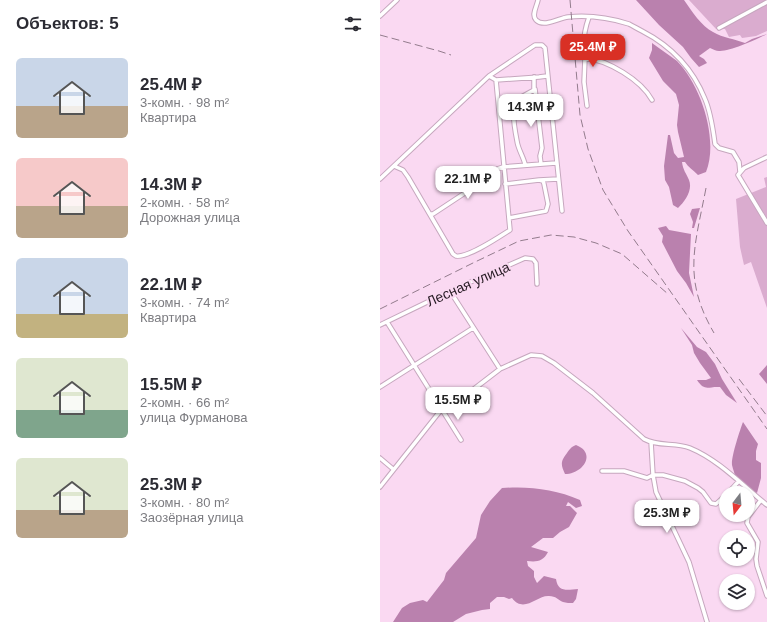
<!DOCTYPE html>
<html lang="ru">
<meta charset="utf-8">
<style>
body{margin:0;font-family:Helvetica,sans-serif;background:#f2f2f3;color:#2b2b33;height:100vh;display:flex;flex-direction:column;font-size:15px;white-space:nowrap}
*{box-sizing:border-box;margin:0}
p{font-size:13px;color:#7c7c81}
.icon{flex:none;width:22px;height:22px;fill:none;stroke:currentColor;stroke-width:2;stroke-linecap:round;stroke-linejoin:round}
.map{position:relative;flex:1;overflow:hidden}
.sheet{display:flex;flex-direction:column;background:#fff;width:380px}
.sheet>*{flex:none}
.needle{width:26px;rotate:196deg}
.controls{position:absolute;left:339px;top:486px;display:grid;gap:8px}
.controls a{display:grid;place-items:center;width:36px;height:36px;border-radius:50%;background:#fff;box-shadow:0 1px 3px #0004;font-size:20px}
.price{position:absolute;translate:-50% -34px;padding:0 9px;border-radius:8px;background:#fff;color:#222;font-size:13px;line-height:26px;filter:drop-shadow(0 1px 2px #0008)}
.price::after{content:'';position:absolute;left:50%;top:24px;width:12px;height:9px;margin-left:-6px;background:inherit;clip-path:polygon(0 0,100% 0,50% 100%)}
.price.active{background:#d93025;color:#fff}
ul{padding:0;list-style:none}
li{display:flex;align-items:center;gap:12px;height:100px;padding:0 16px}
li span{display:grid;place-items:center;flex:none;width:112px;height:80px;border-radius:6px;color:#555}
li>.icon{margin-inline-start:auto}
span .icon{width:48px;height:48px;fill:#fffc;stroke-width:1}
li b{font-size:17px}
h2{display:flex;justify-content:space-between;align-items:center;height:48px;padding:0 16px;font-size:17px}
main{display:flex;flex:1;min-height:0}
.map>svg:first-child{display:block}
.green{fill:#daaccf}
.water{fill:#ba81ae}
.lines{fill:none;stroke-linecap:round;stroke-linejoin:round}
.minor-casing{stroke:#c6a7be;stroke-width:5.5}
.minor{stroke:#fff;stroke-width:3.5}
.rail{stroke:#937c8d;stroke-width:1;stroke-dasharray:8 4;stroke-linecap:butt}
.labels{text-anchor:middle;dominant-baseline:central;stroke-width:4;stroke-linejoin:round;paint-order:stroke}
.street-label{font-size:14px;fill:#271b24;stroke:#fad9f2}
</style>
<main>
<section class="sheet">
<h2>Объектов: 5<svg class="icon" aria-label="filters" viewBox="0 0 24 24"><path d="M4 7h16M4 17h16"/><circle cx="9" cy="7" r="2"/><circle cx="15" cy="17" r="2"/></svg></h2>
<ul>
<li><span style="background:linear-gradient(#c9d6e8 60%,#b9a48a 0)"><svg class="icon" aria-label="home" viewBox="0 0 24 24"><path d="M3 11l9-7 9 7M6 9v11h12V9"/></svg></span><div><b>25.4M ₽</b><p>3-комн. · 98 m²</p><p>Квартира</p></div></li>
<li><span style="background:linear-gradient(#f6c9c9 60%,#b9a48a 0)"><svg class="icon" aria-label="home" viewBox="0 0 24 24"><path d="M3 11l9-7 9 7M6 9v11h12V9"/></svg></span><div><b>14.3M ₽</b><p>2-комн. · 58 m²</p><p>Дорожная улица</p></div></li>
<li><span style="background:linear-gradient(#c9d6e8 70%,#c2b280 0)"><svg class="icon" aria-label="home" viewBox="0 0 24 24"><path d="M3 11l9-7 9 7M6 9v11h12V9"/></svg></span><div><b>22.1M ₽</b><p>3-комн. · 74 m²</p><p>Квартира</p></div></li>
<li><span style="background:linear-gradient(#dfe7d0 65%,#7fa58c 0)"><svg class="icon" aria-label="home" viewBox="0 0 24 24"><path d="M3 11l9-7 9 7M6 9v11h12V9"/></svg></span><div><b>15.5M ₽</b><p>2-комн. · 66 m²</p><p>улица Фурманова</p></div></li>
<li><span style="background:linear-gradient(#dfe7d0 65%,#b9a48a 0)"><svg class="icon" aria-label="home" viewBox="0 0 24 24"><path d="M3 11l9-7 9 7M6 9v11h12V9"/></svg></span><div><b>25.3M ₽</b><p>3-комн. · 80 m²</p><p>Заозёрная улица</p></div></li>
</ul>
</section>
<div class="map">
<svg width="387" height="622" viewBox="0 0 387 622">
<rect width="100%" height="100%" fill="#fad9f2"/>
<!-- green -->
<path class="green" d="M309,0H387V31L376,36L362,38L360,35L349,37L345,29H336Z
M387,177V308L371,262L364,265L360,247L356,199L386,187L384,178Z"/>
<!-- water -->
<path class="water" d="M256,0H304C311,10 322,27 333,32C343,38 355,39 365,43L372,39L387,34C378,39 349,52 339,51C336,51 333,49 330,48L319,56L324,59L327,63L319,67L311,58L303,47L279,25Z
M272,43C280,49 289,55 297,61C321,85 339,140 326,172L318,175C313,170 308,167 305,162H302C303,170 306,173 309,180C313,190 305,201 298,208L293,205L289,187L285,180L284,166L288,135H290L294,153L298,158L304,157L298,132L297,125L299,105L296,94L283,81L269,58L272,50Z
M320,208L314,228H312L313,222L310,214L312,209Z
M286,226L289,230L311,234L309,273L314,297L306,283L297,271L282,242L283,236L278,228Z
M301,328L317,347L326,352L335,364L342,379L357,403L346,395L340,387C328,386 325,392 317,380H326L331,378L320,363L314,353L312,345Z
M387,365V384L379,374Z
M363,422L378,444L376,451V460L381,463V478L377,493L370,490L355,478C355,473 353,470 352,465C351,457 360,430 363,422Z
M196,445C217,453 203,474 185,474C181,465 180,462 187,453C190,449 191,447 196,445Z
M122,488C149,486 175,489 200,500L202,506L196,508L188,502L186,506H190L197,513L189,527L180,532L173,538H163L151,547L168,552C163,562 156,562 147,561L148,566L154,571V577L157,583L164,576L176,579C178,592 186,590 198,589L196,599L193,603C190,603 186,603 183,602C178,600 176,596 169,596C157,595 144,614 132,598L129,599L124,597H117L110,603V609L102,610L86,614L73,622H13L22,608L30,603L43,600L47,602L64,580L66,573L96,538L101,515L110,501Z"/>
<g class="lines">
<!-- minor casing -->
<g class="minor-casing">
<path id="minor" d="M158,0C157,6 151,15 156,20C164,28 179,18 188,17C208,15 230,18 249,24C253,26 258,29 262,31C291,46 313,69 325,99C331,113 333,129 335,144L339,148L353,152L359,162L360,172
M0,16L17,0
M209,17C204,31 202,44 205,58C228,60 261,80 272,100
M339,28L387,2
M205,58L204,82L207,106
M116,80L159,77L167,76
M155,89L162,148L160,156L161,164
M387,157L364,168L358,175L387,223
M145,164C143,156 138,149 137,141C135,131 131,108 136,100L154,90V77
M14,166L23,170L28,177L73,254L76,256C88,258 119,237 130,230L116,80L109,76
M0,179L109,76L155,45H162L165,48L182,211
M125,184L159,180L178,179
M50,214H53L106,179L109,178L117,169L123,167L176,163
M129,218L166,211L168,204L164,184L163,181L159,180
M70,291L120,369
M7,322L81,440
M0,325L70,291L145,258L153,259L156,263L157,284
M0,387L93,328
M271,442L273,475L276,492L309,562L327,622
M0,458L13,469
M222,471H244L267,478L273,475H283L305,481L318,488L323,492L331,503L336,504L346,495
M0,487L61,410L90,392L120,369L151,355L162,356L174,363L213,393L264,439C278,447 295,442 310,448C339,460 362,485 387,505
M348,493L358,482
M381,500L368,517L367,523L378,542L376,559L377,566L387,596"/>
</g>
<!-- minor -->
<use href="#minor" class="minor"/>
<!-- rail -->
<path class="rail" d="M190,0L200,115L208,149L223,190L248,231L387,429
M0,35L59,51L71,55
M326,188C315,246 302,278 334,333
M0,309L95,262L139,241L171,235L194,237L216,243L242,254L288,294
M359,379L387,416"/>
</g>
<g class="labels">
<!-- street labels -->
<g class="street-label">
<text transform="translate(88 284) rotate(-24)">Лесная улица</text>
</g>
</g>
</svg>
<div class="controls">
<a><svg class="needle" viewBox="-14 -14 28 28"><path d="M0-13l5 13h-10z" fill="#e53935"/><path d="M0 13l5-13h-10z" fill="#7c7c81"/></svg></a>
<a><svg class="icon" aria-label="locate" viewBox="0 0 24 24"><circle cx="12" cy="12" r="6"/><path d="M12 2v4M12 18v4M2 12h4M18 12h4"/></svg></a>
<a><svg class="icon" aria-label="layers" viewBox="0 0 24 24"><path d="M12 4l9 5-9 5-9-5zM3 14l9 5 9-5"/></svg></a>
</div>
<b class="price active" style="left:213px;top:68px">25.4M ₽</b>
<b class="price" style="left:151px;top:128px">14.3M ₽</b>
<b class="price" style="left:88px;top:200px">22.1M ₽</b>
<b class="price" style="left:78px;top:421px">15.5M ₽</b>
<b class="price" style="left:287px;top:534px">25.3M ₽</b>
</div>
</main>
